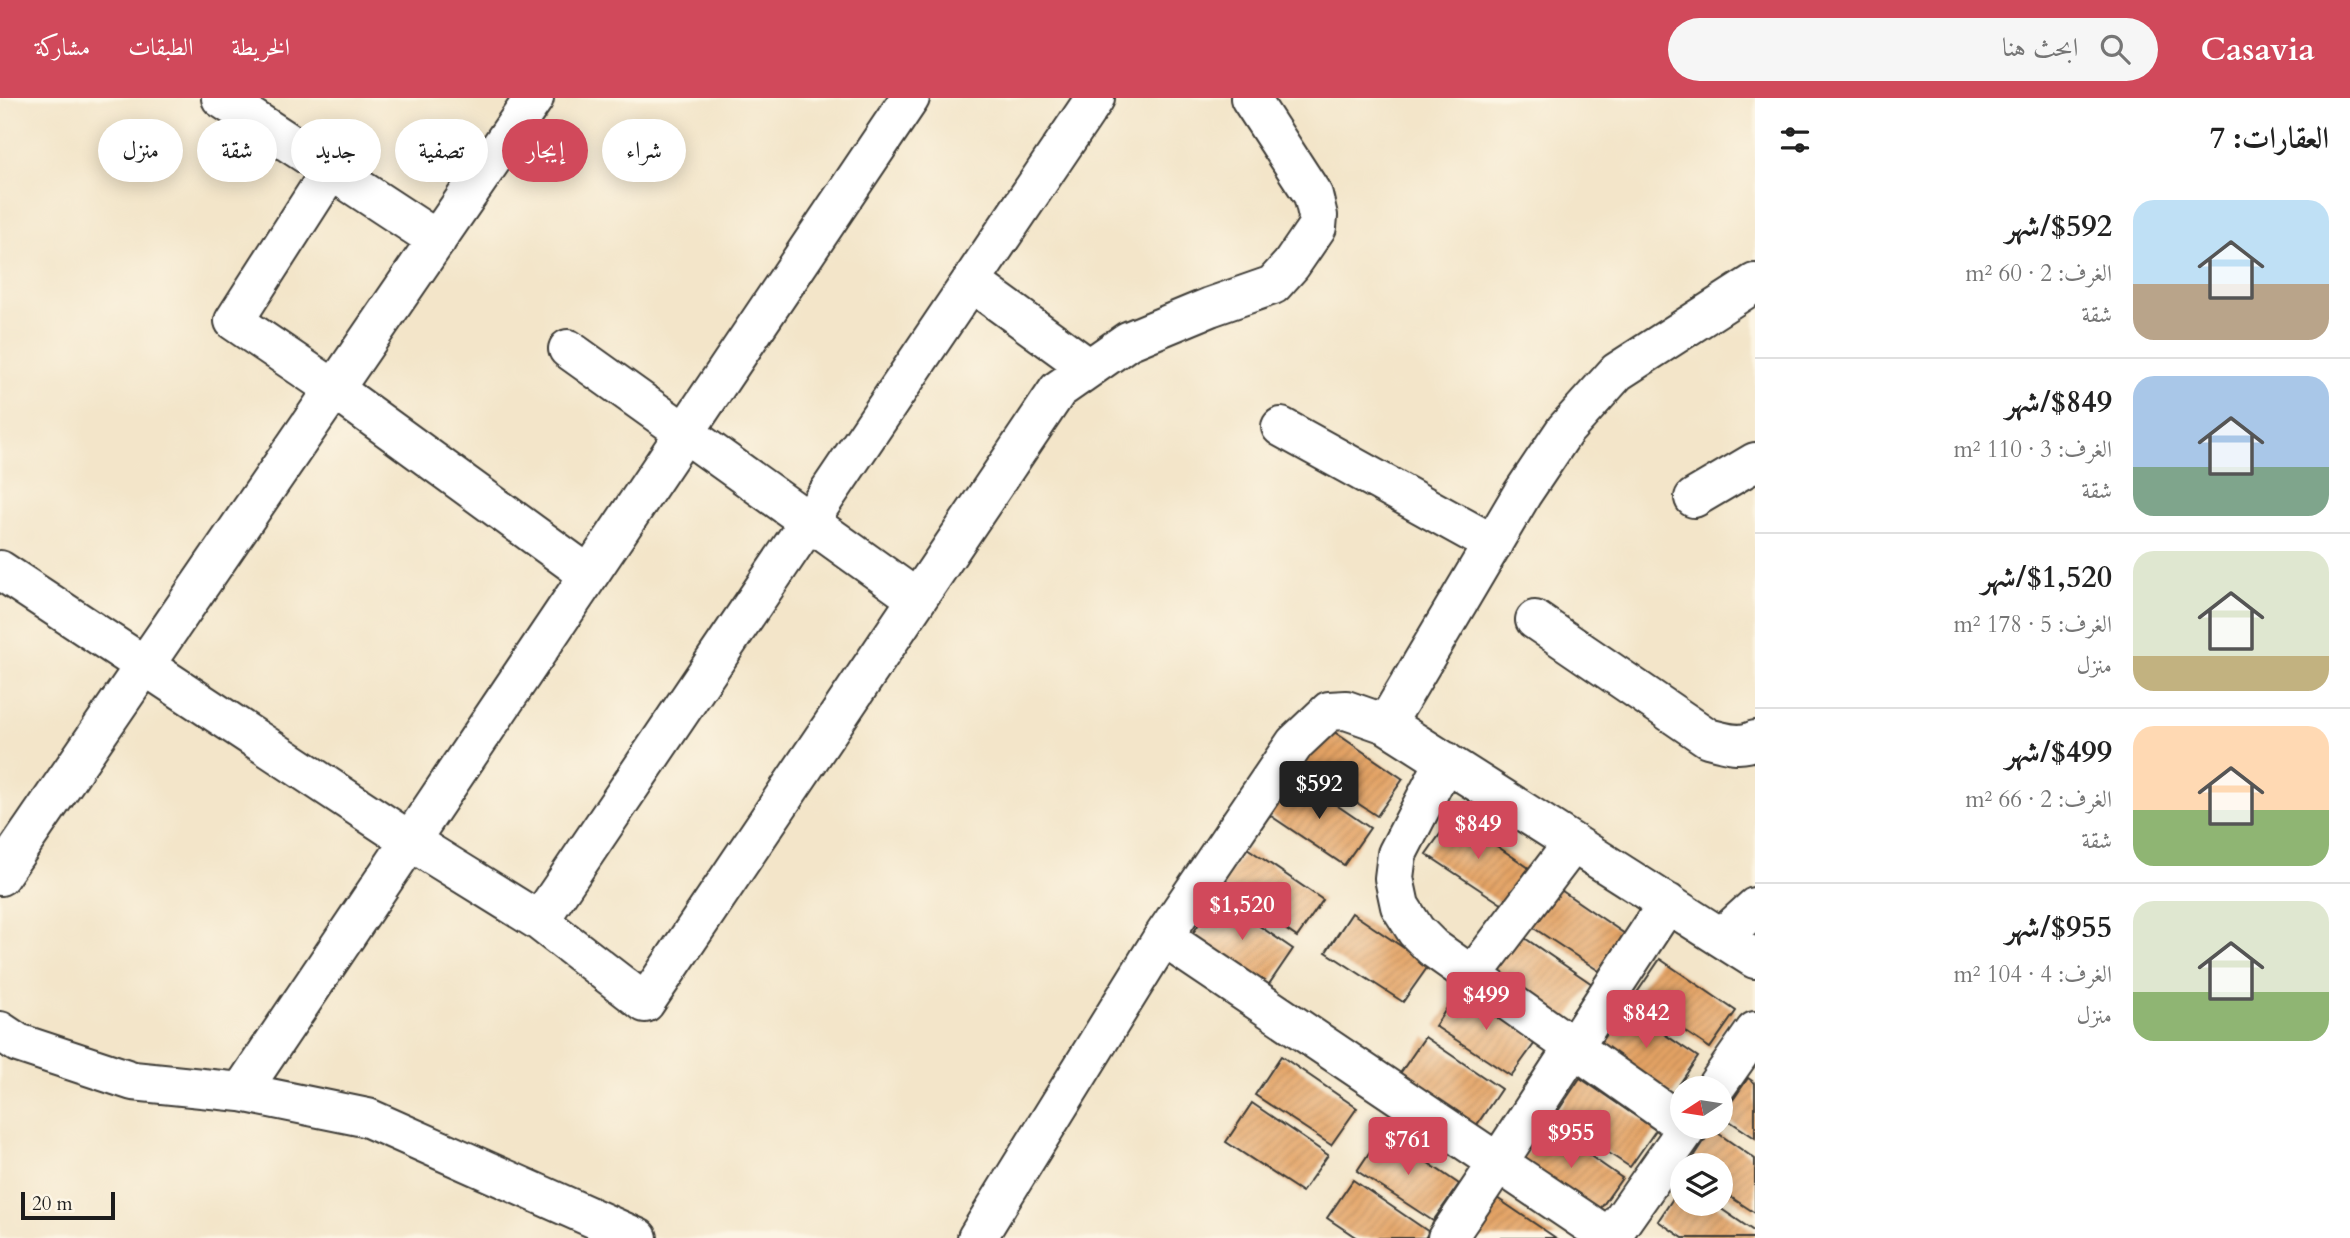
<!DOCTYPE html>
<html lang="ar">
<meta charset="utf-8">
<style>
body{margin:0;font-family:Cardo,Amiri,serif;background:#f6f6f6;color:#222;direction:rtl;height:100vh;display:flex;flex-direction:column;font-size:26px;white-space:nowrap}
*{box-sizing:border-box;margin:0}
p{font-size:23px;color:#767676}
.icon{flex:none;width:38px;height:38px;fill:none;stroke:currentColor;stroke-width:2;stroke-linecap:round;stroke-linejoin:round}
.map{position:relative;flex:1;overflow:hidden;direction:ltr}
.drawer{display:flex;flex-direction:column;background:#fff;width:595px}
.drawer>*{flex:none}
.hud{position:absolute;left:21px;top:21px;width:665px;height:63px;direction:rtl;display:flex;gap:14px}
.needle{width:46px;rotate:258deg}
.fabs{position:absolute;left:1670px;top:978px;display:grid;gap:14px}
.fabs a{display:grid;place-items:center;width:63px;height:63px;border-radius:50%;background:#fff;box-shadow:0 4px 18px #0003;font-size:35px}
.scale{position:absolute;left:21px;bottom:18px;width:94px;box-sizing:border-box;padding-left:7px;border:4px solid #1c1c1c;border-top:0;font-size:19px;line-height:24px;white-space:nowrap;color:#1c1c1c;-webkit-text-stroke:5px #fcf5e5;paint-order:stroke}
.price{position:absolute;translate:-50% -60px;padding:0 16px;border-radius:7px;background:#d1495b;color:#fff;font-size:23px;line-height:46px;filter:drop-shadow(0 2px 4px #0008)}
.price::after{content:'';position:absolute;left:50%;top:42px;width:21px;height:16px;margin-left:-10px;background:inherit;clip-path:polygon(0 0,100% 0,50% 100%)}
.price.on{background:#222;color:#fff}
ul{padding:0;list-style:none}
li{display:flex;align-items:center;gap:21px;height:175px;padding:0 21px}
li+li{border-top:2px solid #e0e0e0}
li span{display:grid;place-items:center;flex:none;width:196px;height:140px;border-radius:21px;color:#555}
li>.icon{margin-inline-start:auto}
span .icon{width:84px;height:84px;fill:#fffc;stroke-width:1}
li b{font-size:30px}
h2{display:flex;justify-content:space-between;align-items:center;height:84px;padding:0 21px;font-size:30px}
.chip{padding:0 24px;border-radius:32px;background:#fff;box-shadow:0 4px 18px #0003;font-size:24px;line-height:63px}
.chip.on{background:#d1495b;color:#fff}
header{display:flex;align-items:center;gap:42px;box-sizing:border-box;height:98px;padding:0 35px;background:#d1495b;color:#fff}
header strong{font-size:33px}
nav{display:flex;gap:38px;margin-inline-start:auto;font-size:24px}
.search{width:490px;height:63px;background:#f6f6f6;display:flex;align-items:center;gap:18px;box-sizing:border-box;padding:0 24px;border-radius:38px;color:#767676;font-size:26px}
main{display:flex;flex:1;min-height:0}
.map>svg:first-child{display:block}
.building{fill:url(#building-hatch)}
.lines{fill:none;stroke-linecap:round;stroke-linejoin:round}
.minor-casing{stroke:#3c3a36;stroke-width:42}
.minor{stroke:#fff;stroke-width:38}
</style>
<header>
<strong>Casavia</strong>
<div class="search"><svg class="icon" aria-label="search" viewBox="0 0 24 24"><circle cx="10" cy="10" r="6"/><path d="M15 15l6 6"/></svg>ابحث هنا</div>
<nav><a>الخريطة</a><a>الطبقات</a><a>مشاركة</a></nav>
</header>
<main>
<section class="drawer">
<h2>العقارات: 7<svg class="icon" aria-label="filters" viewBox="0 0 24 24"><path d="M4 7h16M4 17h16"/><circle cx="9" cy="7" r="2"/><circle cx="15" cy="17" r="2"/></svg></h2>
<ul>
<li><span style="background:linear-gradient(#bfe0f5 60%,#b9a48a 0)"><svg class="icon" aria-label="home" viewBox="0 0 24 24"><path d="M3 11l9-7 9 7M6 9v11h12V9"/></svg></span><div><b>$592/شهر</b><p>الغرف: 2 · 60 m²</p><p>شقة</p></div></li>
<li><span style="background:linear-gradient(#a9c7e8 65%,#7fa58c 0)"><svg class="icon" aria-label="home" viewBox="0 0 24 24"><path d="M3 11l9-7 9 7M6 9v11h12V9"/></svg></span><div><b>$849/شهر</b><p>الغرف: 3 · 110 m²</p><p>شقة</p></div></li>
<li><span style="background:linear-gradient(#dfe7d0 75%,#c2b280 0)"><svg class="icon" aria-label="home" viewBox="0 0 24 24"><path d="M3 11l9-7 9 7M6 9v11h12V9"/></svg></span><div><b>$1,520/شهر</b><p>الغرف: 5 · 178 m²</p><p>منزل</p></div></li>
<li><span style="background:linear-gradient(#ffd9b3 60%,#8fb573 0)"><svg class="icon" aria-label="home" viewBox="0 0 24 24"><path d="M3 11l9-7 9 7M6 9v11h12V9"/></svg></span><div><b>$499/شهر</b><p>الغرف: 2 · 66 m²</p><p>شقة</p></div></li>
<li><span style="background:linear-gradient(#dfe7d0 65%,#8fb573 0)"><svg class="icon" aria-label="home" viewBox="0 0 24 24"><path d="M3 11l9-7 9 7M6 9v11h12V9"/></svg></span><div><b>$955/شهر</b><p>الغرف: 4 · 104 m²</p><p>منزل</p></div></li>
</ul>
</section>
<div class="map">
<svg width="1755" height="1140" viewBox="0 0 1755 1140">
<defs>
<pattern id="building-hatch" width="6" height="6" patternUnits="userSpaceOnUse" patternTransform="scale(1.75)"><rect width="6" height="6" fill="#e3a264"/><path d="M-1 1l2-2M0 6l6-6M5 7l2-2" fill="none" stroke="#c28b56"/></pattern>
</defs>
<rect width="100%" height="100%" fill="#fcf5e5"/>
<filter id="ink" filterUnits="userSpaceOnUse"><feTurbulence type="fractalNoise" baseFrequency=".0143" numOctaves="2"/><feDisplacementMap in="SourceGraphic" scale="14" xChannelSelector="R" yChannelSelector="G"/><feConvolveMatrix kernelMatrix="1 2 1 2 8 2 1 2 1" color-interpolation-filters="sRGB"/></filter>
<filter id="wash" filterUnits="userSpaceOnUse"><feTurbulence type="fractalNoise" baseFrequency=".00686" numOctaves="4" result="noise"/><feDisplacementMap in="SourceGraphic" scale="28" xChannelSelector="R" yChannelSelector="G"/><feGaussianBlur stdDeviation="1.57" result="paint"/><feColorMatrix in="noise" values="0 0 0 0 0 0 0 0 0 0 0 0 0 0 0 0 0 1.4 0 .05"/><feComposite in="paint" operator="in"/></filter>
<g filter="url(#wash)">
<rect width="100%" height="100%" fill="#f3e5c9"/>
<g id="blocks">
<!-- building -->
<path class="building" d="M1327,629L1403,681L1377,718L1301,668Z
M1294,678L1370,730L1344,767L1268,716Z
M1453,718L1529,770L1503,807L1426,756Z
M1247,750L1323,802L1297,839L1221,788Z
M1549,784L1625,836L1599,873L1523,823Z
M1217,799L1293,851L1267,889L1191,838Z
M1352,815L1429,867L1403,904L1326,854Z
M1516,834L1592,886L1566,923L1489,873Z
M1660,861L1736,913L1710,950L1634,899Z
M1461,889L1537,942L1511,978L1435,928Z
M1621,907L1698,959L1672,997L1595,946Z
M1425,939L1501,991L1476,1028L1399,977Z
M1281,958L1357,1010L1331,1047L1255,997Z
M1580,980L1656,1032L1630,1069L1554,1019Z
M1748,980L1755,985V1040L1722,1018Z
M1252,1005L1328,1057L1302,1094L1226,1044Z
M1546,1027L1622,1080L1596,1117L1520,1066Z
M1712,1031L1755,1061V1115L1720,1092V1068H1688Z
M1383,1034L1459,1086L1433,1123L1357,1073Z
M1353,1082L1429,1134L1425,1140H1357L1327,1120Z
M1682,1087V1106H1714L1755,1134V1140H1683L1658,1123Z
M1497,1100L1556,1140H1473L1470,1138Z"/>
</g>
</g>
<g filter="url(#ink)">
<use href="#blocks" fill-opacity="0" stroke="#3c3a36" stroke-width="2"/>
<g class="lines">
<!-- minor casing -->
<g class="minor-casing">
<path id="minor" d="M221,0L437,142
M331,72L234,223L334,291L589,477
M971,184L1089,270
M568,251L917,501
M1281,329L1493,446
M1694,400L1755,364
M0,472L410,743L539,823L645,905L1058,292L1128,243L1210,209L1273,187L1291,167L1317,129L1318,118L1313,97L1250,0
M1535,522L1708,640C1723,644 1741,650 1755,642
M1386,626L1522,396L1565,332L1617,274L1755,185
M1445,663L1397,756L1394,780L1400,808L1416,833L1433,850L1682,1026
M0,778L534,0
M539,823L1095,0
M1163,839L1610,1140
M1722,839L1755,809
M1472,878L1573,745
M0,933L18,945L133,983L241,994L368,1020L638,1140
M1715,990L1755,933
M241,994L910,0
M977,1140L1163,839L1295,645L1329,613L1346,612L1386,626L1755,861
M1447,1140C1523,1030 1594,916 1668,805
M1610,1140L1688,1029"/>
</g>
<!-- minor -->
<use href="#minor" class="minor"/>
</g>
</g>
</svg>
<div class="fabs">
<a><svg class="needle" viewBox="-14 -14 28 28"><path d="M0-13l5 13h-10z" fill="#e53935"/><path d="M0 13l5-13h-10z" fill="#767676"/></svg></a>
<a><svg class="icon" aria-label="layers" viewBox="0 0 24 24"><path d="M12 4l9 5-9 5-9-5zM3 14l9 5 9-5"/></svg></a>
</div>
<div class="scale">20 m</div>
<b class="price on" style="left:1319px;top:723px">$592</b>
<b class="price" style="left:1478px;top:763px">$849</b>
<b class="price" style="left:1242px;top:844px">$1,520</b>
<b class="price" style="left:1486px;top:934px">$499</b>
<b class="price" style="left:1646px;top:952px">$842</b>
<b class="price" style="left:1571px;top:1072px">$955</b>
<b class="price" style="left:1408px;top:1079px">$761</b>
<div class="hud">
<a class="chip">شراء</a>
<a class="chip on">إيجار</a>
<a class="chip">تصفية</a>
<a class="chip">جديد</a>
<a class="chip">شقة</a>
<a class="chip">منزل</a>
</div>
</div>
</main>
